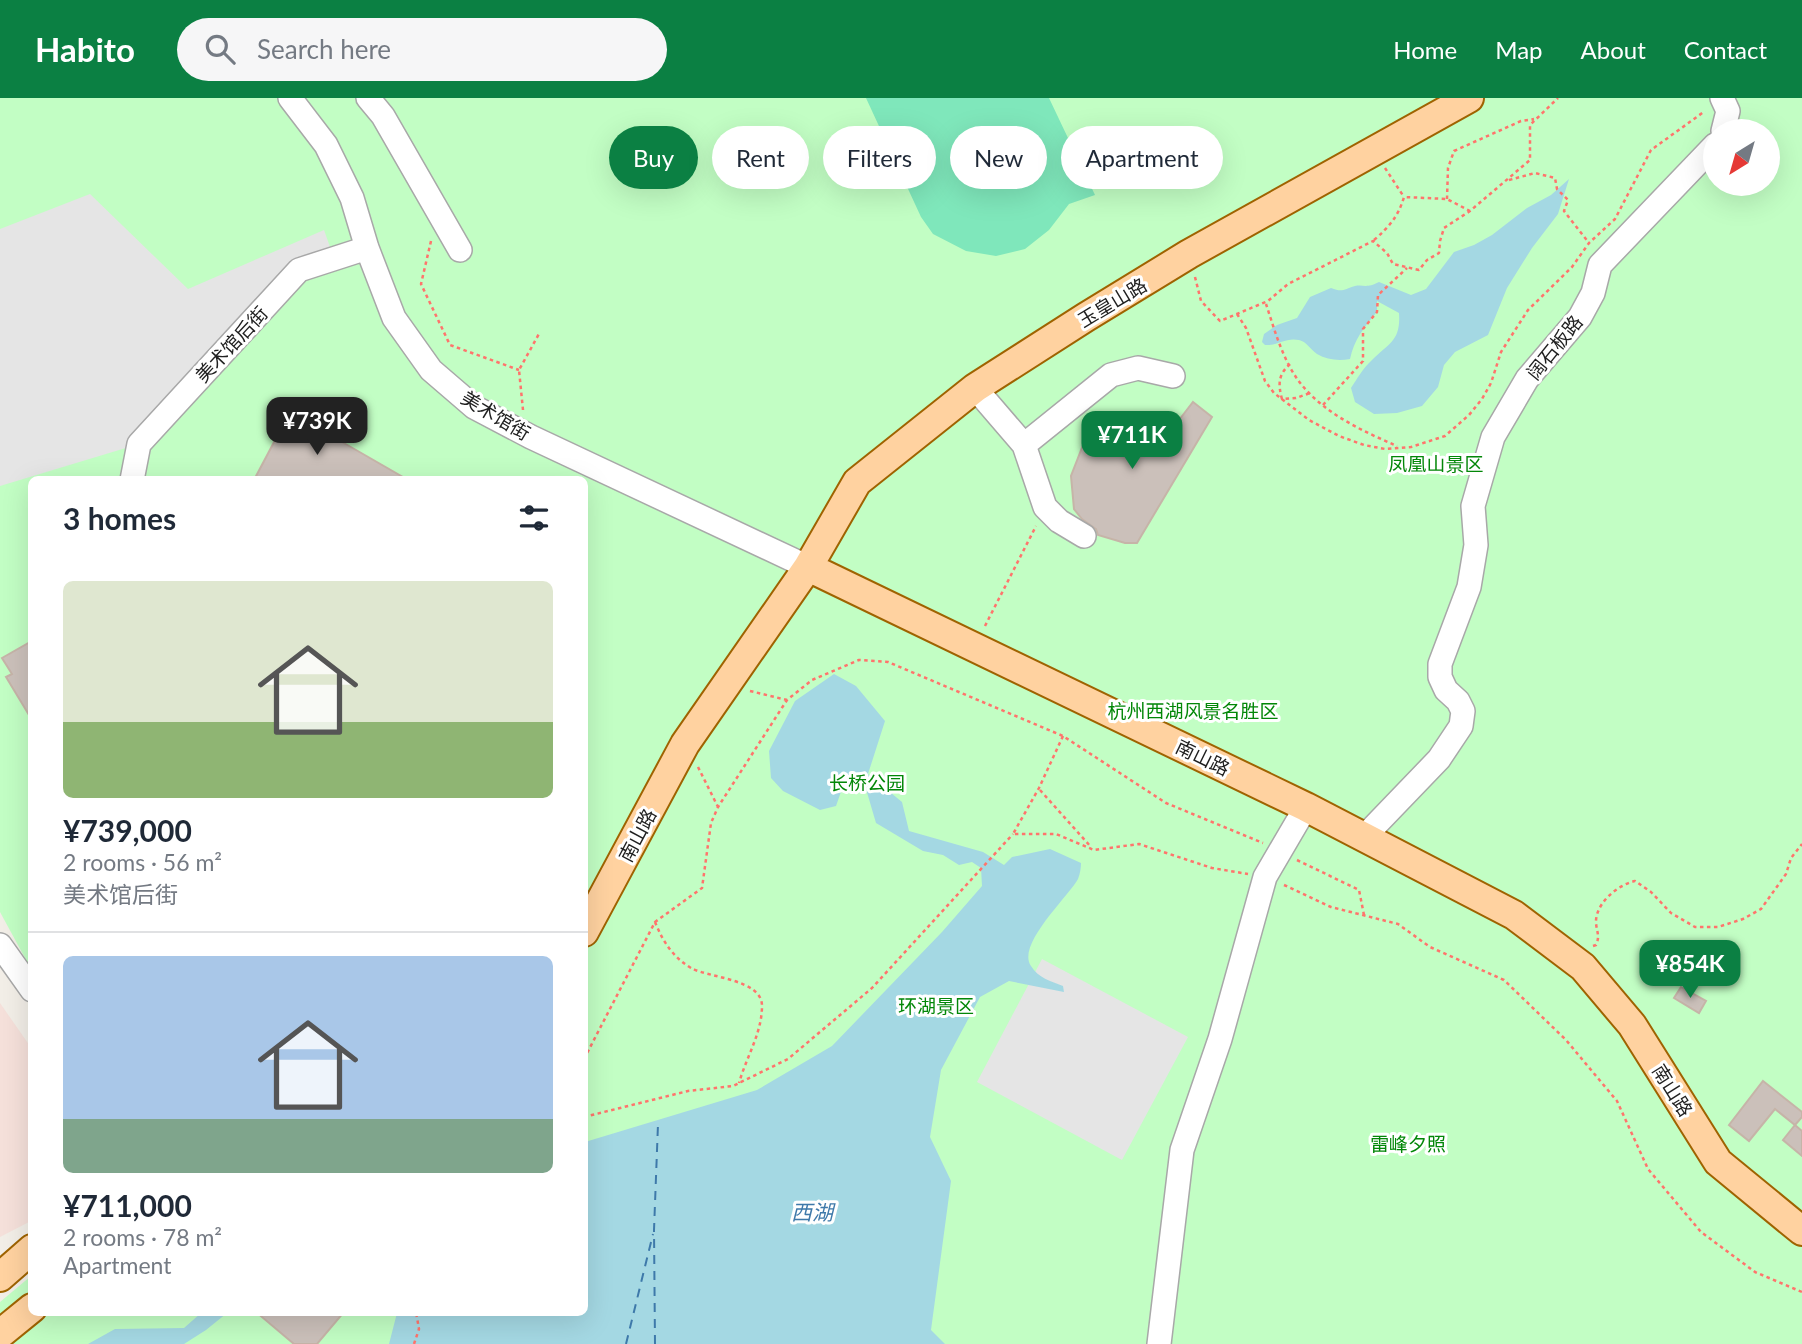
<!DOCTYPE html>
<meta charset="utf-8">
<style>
body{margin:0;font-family:Lato,"Noto Sans SC",sans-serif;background:#f6f6f7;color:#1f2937;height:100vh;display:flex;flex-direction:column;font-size:26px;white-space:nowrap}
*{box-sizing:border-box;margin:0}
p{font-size:23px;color:#747a83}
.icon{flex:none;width:38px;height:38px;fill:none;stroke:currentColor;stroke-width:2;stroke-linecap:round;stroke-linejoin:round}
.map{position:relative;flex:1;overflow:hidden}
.panel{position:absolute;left:28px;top:378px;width:560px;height:840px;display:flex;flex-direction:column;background:#fff;border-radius:10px;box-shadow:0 7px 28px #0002}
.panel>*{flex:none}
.hud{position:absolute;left:609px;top:28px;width:665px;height:63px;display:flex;gap:14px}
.needle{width:46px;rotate:217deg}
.tools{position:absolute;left:1703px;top:21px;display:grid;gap:14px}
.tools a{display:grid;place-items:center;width:77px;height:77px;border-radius:50%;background:#fff;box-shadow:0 7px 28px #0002;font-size:35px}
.price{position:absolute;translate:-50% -60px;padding:0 16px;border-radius:14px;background:#0b8043;color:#fff;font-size:23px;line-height:46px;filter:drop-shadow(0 2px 4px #0008)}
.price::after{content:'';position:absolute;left:50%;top:42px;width:21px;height:16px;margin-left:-10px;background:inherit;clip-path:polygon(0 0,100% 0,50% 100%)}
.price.selected{background:#222;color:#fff}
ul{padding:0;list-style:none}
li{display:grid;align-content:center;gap:14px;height:371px;padding:0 35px}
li+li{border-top:2px solid #e0e1e3}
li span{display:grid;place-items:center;height:217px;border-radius:10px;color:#555}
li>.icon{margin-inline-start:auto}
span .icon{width:126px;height:126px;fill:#fffc;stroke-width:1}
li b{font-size:30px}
h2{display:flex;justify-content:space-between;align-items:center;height:84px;padding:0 35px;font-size:30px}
.pill{padding:0 24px;border-radius:32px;background:#fff;box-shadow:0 7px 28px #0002;font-size:24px;line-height:63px}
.pill.selected{background:#0b8043;color:#fff}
header{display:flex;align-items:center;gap:42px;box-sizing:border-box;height:98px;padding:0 35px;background:#0b8043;color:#fff}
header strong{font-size:33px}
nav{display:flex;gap:38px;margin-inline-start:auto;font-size:24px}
.search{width:490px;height:63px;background:#f6f6f7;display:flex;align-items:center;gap:18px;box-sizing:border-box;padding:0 24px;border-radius:38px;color:#747a83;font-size:26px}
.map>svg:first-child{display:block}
.military{fill:#f5e0da}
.park{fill:#c2fec4;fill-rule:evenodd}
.pitch{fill:#7fe7bb}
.parking{fill:#e5e5e5}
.water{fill:#a4d8e3}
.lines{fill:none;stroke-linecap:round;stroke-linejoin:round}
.ferry{stroke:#3e79aa;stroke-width:2;stroke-dasharray:9 7;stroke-linecap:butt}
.building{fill:#cbc0ba;stroke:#c6b4a8;stroke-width:2}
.minor-casing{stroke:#a8a8a8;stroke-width:26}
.major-casing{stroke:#9f6300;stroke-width:32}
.path{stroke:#ff746c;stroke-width:2.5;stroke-dasharray:3.5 3.5;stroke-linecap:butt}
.minor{stroke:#fff;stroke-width:23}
.major{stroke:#ffd2a0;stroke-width:28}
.labels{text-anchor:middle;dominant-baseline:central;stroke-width:6;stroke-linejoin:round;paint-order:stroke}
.street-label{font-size:19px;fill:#212121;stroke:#fff}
.park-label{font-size:19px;fill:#038708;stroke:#fff}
.water-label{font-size:21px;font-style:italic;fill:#3e79aa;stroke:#fff}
</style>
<header>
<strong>Habito</strong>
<div class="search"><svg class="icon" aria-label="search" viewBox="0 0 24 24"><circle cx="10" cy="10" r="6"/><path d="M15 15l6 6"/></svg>Search here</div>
<nav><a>Home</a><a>Map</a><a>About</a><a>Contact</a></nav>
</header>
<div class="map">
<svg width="1802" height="1246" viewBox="0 0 1802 1246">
<rect width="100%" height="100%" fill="#f2eee7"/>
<!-- military -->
<path class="military" d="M0,905L32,951L31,1123L0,1139Z"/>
<!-- park -->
<path class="park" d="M0,0H1802V1246H0V1204L31,1178L32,1214H584V382H32L31,871L0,814ZM1715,33H1768V86H1715Z"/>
<!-- pitch -->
<path class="pitch" d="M866,0H1049L1095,97L1069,106L1049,132L1025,151L996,158L966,153L933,136L921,119Z"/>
<!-- parking -->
<path class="parking" d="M90,96L188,191L324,132L334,160L299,172L139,346L0,388V131Z
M1042,861L1188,939L1122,1062L977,984Z"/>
<!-- water -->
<path class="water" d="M1569,81L1558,116L1532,150L1507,190L1488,237L1455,254L1444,267L1438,289L1422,308L1397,315L1374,316L1355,304L1351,290C1357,281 1363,270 1372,262C1389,245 1401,243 1399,215L1377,203V214C1364,229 1354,242 1350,261C1339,263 1327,262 1317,256C1310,251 1307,244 1299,242C1286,239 1277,248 1265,247L1262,244L1264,236L1277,227L1297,220L1310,199L1331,190C1343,195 1344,191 1355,188C1364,186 1365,191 1379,184L1411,197L1426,191L1454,154L1474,147L1492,137L1527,110L1551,97Z
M834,576L856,588L885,623L868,676L902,704L909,733L983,754L1004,767L1012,759L1050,751L1081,765C1081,770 1080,776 1078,781C1068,799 1016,847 1031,868C1038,880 1051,883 1063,888L1064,894L1009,883L980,899L941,972L930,1039L951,1083L931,1232L945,1246H389L397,1215L584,1214L585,1044L757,992L832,948L942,834L982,788L981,770L972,764L959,767L943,757L923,753L876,725L866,691L853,678L843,688L836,708L820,712L783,693L771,680L769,653L795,603Z
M201,1215H227L206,1232L184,1246H88L115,1231L184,1230Z"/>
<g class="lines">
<!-- ferry -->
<path class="ferry" d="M626,1246L653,1136
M655,1246L654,1132L658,1026"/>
</g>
<!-- building -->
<path class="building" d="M1193,304L1212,319L1137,445H1125L1098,437L1096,431L1082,421L1074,411L1071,378L1083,347L1105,328L1135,315L1161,318L1176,326Z
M290,314L408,382H254Z
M32,543V622L6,579L12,576L2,560Z
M1681,889L1706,903L1699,915L1674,900Z
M1763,983L1802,1014V1019L1795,1027L1775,1011L1749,1043L1729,1027Z
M1795,1027L1802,1033V1058L1783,1042Z
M256,1214H344L317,1246H294Z"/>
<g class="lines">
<!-- minor casing -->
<g class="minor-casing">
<path id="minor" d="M290,0L326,47L352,100L367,150L394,220L431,272L474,309L531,339L808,469
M368,0L383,18L460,152
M1722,0L1728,13L1723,33
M975,290L1024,347L1045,409L1059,423L1084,438
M1024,347L1111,277L1138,270L1173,278
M132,382L139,346L299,172L367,150
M1364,739L1439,661L1461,628L1463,613L1458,603L1446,592L1440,579V566L1469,489L1476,447L1473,408L1493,339L1527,281L1580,219L1593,195L1600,167L1715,47
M0,847L32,892
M1159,1246L1182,1052L1220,941L1265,779L1306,709"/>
</g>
<!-- major casing -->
<g class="major-casing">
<path id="major" d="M808,469L1306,709L1514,817L1583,869L1632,927L1718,1064L1802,1133
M584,834L685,646L808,469L857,384L975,290L1086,219L1189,156L1469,0
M0,1179L32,1151
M0,1236L32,1210"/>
</g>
<!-- path -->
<path class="path" d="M1385,70L1404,99
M1509,82L1535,75L1555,80L1557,91L1568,102L1564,113L1589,145
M1447,101L1448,70L1454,53L1521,23L1534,21
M1374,142C1389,129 1398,119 1404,99L1447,101L1470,113
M431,143L421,186L450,247L519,272
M1195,179L1201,203L1220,223L1268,203L1288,186L1373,143L1387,155L1393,166L1419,172L1427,162L1439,155L1440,143L1444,130L1470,113L1530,62V27L1558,0
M1266,206C1274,230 1282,260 1298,282C1321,314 1362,333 1397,348
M1237,216L1246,230L1265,283L1274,295L1309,322L1339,338L1364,347L1385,351L1411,349L1445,338L1469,317L1482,301L1491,285L1501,254L1528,212L1572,169L1589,145L1615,121L1651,52L1705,13
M1290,266C1278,277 1278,286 1282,301L1296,300L1310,295
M1323,307L1363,263V231L1377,214L1378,197L1407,170
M523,312L519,272L540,234
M985,528L1036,428
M750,593L787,602
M1063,638L1039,690L1013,736H1056L1094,752L1139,746L1212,770L1248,776
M698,669L718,709
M1040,692L1091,749
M1297,762L1359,792L1364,817
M1284,787L1331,809L1398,826L1430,849L1504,882L1566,942L1617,1003L1648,1071L1701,1134L1755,1174L1802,1194
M655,824C663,844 673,859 691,870C709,880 762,881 762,908C762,935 746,960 739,985
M1593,848L1596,847C1600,838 1597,835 1596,825C1595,806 1617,787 1635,783L1651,794L1671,815L1695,829H1718L1743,821L1761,811L1786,776L1791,760L1802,746
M584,961L655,824L702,790L711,725L718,709L787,602L812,582L859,562L888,564L1063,638L1166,705L1263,745
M584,985V995
M584,1019L688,993L733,988L788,961L872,890L1013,736
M414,1246L419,1231L416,1214"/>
<!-- minor -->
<use href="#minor" class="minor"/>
<!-- major -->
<use href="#major" class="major"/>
</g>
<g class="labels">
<!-- street labels -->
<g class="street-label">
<text transform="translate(1112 204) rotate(-31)">玉皇山路</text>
<text transform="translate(231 246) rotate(-47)">美术馆后街</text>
<text transform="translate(1554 249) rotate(-51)">阔石板路</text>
<text transform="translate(496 317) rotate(31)">美术馆街</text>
<text transform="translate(1203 659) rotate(26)">南山路</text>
<text transform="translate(637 737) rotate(-62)">南山路</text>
<text transform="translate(1673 992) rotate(58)">南山路</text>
</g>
<!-- park labels -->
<g class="park-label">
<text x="1436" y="365">凤凰山景区</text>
<text x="1193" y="612">杭州西湖风景名胜区</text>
<text x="867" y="684">长桥公园</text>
<text x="936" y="907">环湖景区</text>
<text x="1408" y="1045">雷峰夕照</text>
</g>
<!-- water labels -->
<g class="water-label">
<text x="812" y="1113">西湖</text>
</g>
</g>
</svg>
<div class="tools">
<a><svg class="needle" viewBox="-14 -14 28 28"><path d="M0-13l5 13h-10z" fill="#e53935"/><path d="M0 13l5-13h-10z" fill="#747a83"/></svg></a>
</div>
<b class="price selected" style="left:317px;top:359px">¥739K</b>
<b class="price" style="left:1132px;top:373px">¥711K</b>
<b class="price" style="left:1690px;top:902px">¥854K</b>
<div class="hud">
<a class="pill selected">Buy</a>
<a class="pill">Rent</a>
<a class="pill">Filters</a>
<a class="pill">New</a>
<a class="pill">Apartment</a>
</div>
<section class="panel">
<h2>3 homes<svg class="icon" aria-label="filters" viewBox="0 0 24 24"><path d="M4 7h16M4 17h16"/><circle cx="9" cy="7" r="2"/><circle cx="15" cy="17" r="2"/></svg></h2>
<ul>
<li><span style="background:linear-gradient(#dfe7d0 65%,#8fb573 0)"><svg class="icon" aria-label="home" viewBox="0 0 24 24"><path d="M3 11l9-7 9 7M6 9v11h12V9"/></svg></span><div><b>¥739,000</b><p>2 rooms · 56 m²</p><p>美术馆后街</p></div></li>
<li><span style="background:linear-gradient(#a9c7e8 75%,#7fa58c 0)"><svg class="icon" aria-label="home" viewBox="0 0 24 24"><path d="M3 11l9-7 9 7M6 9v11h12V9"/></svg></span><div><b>¥711,000</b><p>2 rooms · 78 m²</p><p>Apartment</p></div></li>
</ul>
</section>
</div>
